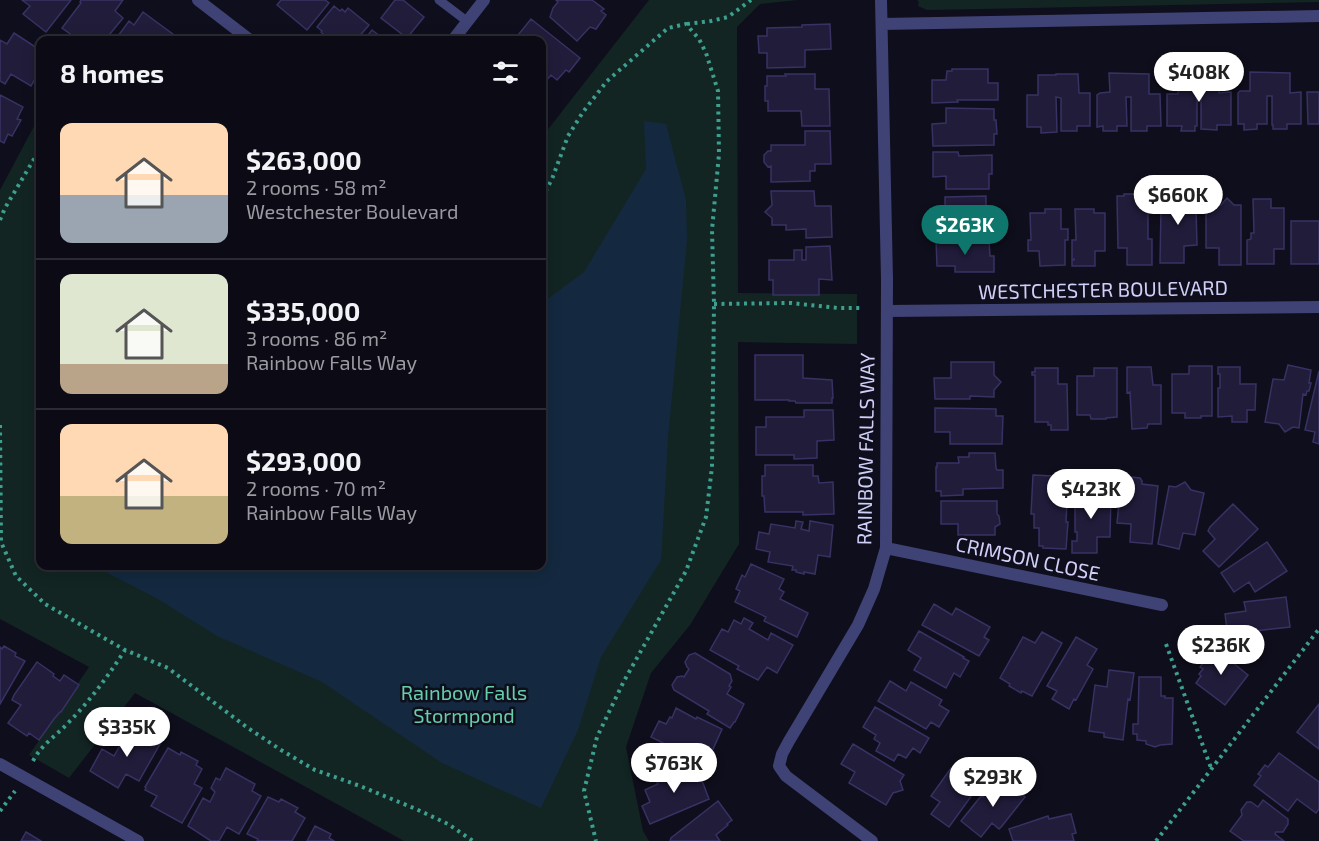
<!DOCTYPE html>
<meta charset="utf-8">
<style>
body{margin:0;font-family:"Exo 2",sans-serif;background:#191822;color:#f1f3f6;height:100vh;display:flex;flex-direction:column;font-size:22px;white-space:nowrap}
*{box-sizing:border-box;margin:0}
p{font-size:20px;color:#9a9aa0}
.icon{flex:none;width:33px;height:33px;fill:none;stroke:currentColor;stroke-width:2;stroke-linecap:round;stroke-linejoin:round}
.map{position:relative;flex:1;overflow:hidden}
.details{position:absolute;left:36px;top:36px;width:510px;height:534px;display:flex;flex-direction:column;background:#0b0a15;border-radius:12px;box-shadow:0 3px 15px #0003,0 0 0 2px #2b2b34}
.details>*{flex:none}
.price{position:absolute;translate:-50% -51px;padding:0 14px;border-radius:21px;background:#fff;color:#222;font-size:20px;line-height:39px;filter:drop-shadow(0 2px 3px #0008)}
.price::after{content:'';position:absolute;left:50%;top:36px;width:18px;height:14px;margin-left:-9px;background:inherit;clip-path:polygon(0 0,100% 0,50% 100%)}
.price.on{background:#0f766e;color:#fff}
ul{padding:0;list-style:none}
li{display:flex;align-items:center;gap:18px;height:150px;padding:0 24px}
li+li{border-top:2px solid #2b2b34}
li span{display:grid;place-items:center;flex:none;width:168px;height:120px;border-radius:12px;color:#555}
li>.icon{margin-inline-start:auto}
span .icon{width:72px;height:72px;fill:#fffc;stroke-width:1}
li b{font-size:26px}
h2{display:flex;justify-content:space-between;align-items:center;height:72px;padding:0 24px;font-size:26px}
.map>svg:first-child{display:block}
.green{fill:#122522}
.water{fill:#14293f}
.building{fill:#201c3a;stroke:#373263;stroke-width:1.5}
.lines{fill:none;stroke-linecap:round;stroke-linejoin:round}
.path{stroke:#3c9f90;stroke-width:4;stroke-dasharray:3 4.5;stroke-linecap:butt}
.service{stroke:#3f4274;stroke-width:9}
.minor{stroke:#3f4274;stroke-width:12}
.labels{text-anchor:middle;dominant-baseline:central;stroke-width:5;stroke-linejoin:round;paint-order:stroke}
.street-label{font-size:20px;fill:#d0cff8;stroke:#0f0e1c}
.park-label{font-size:20px;fill:#66ceaa;stroke:#0f0e1c}
</style>
<div class="map">
<svg width="1319" height="841" viewBox="0 0 1319 841">
<rect width="100%" height="100%" fill="#0f0e1c"/>
<!-- green -->
<path class="green" d="M649,0H798L760,4L737,27L738,293L857,294V344L738,342L739,544L690,625L651,673L626,747L643,831L649,841H404L135,693L69,778L29,755L89,667L0,619V190L40,115V566H542V137Z
M917,0H1319V2L927,10L918,6L919,2Z"/>
<!-- water -->
<path class="water" d="M644,121L666,124L686,200L687,240L668,438L661,560L601,657L578,730L541,808L442,763L322,682L217,636L158,599L94,566H542V303L584,272L646,169Z"/>
<!-- building -->
<path class="building" d="M22,0H71L46,32L23,14L30,6Z
M81,0H123L115,11L123,18L105,40H79L62,28L81,3L80,2Z
M281,0H325L329,3L307,30L277,5Z
M395,0H403L424,17L407,38L381,18Z
M556,0H592L604,9L601,11L606,15L596,29L590,27L577,41L550,17L553,8L558,2Z
M334,6L340,11L342,9L345,12L348,8L369,25L356,40H322L325,36L321,32L322,31L317,27Z
M143,12L174,35L170,40H115L129,21L134,25Z
M531,19L580,58L569,72L566,70L557,80L551,75L545,82L542,78V40H514Z
M830,24L831,49L805,50V67L767,68V53H759L758,36H767V28L802,27V25Z
M372,30L385,40H364Z
M14,33L40,50V73L39,72L31,86L11,74L5,84L0,81V40L7,44Z
M952,69H988V83H998V100H957L958,102L932,103V80H946L947,71H952Z
M1250,72L1290,73V93L1301,92V124H1287V129H1273V125H1272V96H1267V124H1257V129L1244,130V124H1238V93L1240,91H1250Z
M1109,73L1149,74V94H1160L1161,126H1147V131H1131V97H1126L1127,126H1117V131H1103V126L1097,127V95L1100,93L1110,92Z
M1179,73H1219V93L1231,92V125H1217V130L1201,129V97H1197V126H1195V131H1181L1182,126H1167V94H1178Z
M785,74H815V89H829L830,126H802L801,111H768V101H765V86H767V76H786Z
M1056,74H1078L1079,93H1090V126H1077V131H1061V98L1056,97L1057,132L1041,133V127H1027V95H1038V75H1056Z
M1307,92H1319V124H1308Z
M0,95L23,107L17,119L21,120L12,136L8,134L4,143L0,141Z
M946,108L994,109V120H996L997,134H994V145L933,146L932,124L946,123Z
M805,131H830L831,164H815V171H810V181L771,182V166L768,167L764,162V155L768,151H771V145H805Z
M933,152H958L959,156L992,155V174H989V189H946V176L933,177Z
M771,191H814L815,206H831L832,237L806,238V229L786,230V225H772V218L765,212L772,205Z
M1194,191L1195,209H1196L1197,245L1184,246V263H1160L1161,209H1162L1163,203H1164V192Z
M1124,194H1141V195H1148V239H1152V265H1127V248H1118L1117,196H1124Z
M986,196V209H994V224H988V233L933,234V212H941V208H945V197Z
M1227,198L1234,205H1241V265H1219V248H1206V205H1221Z
M1253,199H1271V208H1284V249H1274V264H1247V240L1251,239V233H1254Z
M1045,209H1061V229H1068V240H1065V265L1040,266L1039,251H1028V240H1031L1030,213H1045Z
M1075,209H1094V213H1105V251H1095V266H1072V260H1074V259H1072V240H1076Z
M1291,221H1319V264H1291Z
M936,240H962L963,243L969,244V240H989L990,256H994V272H955V266H937Z
M830,246L832,280L819,279V295H773V280H769V260H794V250H802V260H806V247Z
M755,355H803V378L832,380L833,398H832V403H796L795,401H789V400H755Z
M951,362H994V375L1001,382L994,390V397L970,396V399H935L934,378H951Z
M1288,365L1311,370L1309,383H1311L1309,391H1307L1306,395L1303,394L1299,428L1293,427L1285,432L1279,424L1265,422L1273,379L1284,380Z
M1189,366H1212V416H1201V418H1185V413H1172V374H1189Z
M1127,367H1151L1153,385H1161V424H1148L1147,428L1132,429L1130,392L1127,393Z
M1218,367H1240V384H1256L1255,410H1247V422H1232V416L1218,417V388H1220V374H1218Z
M1035,368H1058V384H1067L1068,430H1051V425H1048V422H1035V375H1032V372H1035Z
M1094,368H1117V417L1106,418V419H1091L1090,415H1077V376H1094Z
M1319,371V444L1313,442L1315,432L1305,430Z
M935,408L996,409V416H1003L1002,444H950V432H935Z
M804,410H833L834,440L817,441V458L794,459V455H756V427H766V417H804Z
M969,453H995L996,468L997,470H1003V488L963,489V495L941,496V491H936V467H937V463H959L958,457H969Z
M765,465H813V476H818L819,483L833,482L834,514L803,515V512H765L764,496H762V476H765Z
M1033,475L1053,476L1052,481L1068,482L1066,522H1068L1066,549L1043,548V546H1039V528H1034V514H1031Z
M1131,477L1140,478L1142,481V484L1158,486L1152,544L1130,542L1131,524L1117,523L1121,482L1127,483L1128,480Z
M1185,482L1191,490L1204,493L1195,535L1183,533L1179,549L1158,544L1169,486L1176,487Z
M1080,489H1095V493H1111L1110,537H1097V553H1072V541H1077V532H1075V493H1080Z
M941,501H997V514L999,516L1000,524L995,527V535H958V524H941Z
M1233,504L1258,529L1219,567L1203,551L1215,539L1208,531L1210,527Z
M796,521L803,522L801,529L809,531L810,521L833,525L830,557L818,555L815,574L804,572V574L796,572V570H792L793,566L768,562L770,552L756,549L759,532L769,534L771,524L795,528Z
M1267,542L1287,571L1255,592L1249,582L1234,592L1221,573Z
M751,564L784,579L779,589L784,592L780,599L808,613L797,637L764,621L766,617L735,602L740,591L736,589L742,575L745,577Z
M1286,597L1290,627L1255,631L1256,635L1250,636V643L1240,644L1239,637L1228,638L1225,614L1246,611L1244,602Z
M934,604L952,615L956,608L990,627L984,637L989,640L979,656L922,625Z
M744,618L753,623L749,629L768,640L771,633L793,645L777,673L767,667L758,680L737,669L739,666L710,650L722,629L728,632L734,620L741,624Z
M919,631L964,657L963,658L969,661L960,677L954,673L946,688L914,670L921,658L908,650Z
M1042,632L1062,643L1032,696L1022,691L1021,693L1009,686L1010,684L1000,678L1023,637L1035,643Z
M1076,637L1097,649L1087,665L1093,669L1076,700L1074,699L1069,709L1052,699L1057,691L1047,686Z
M4,646L16,653L15,656L25,661L0,704V647L2,649Z
M1225,646L1232,651L1227,658L1248,675L1225,705L1196,683L1201,676L1199,674L1203,669L1200,667L1214,649L1220,653Z
M695,653L730,674L732,681L729,686L731,687L727,694L744,704L735,722H734L730,728L707,714L709,711L674,690L672,685L677,677L682,676L684,677L689,669L687,667L685,662L689,655Z
M37,662L54,674L53,676L60,681L64,675L79,685L61,712H60L54,719L39,740L29,733L27,736L8,723L21,705L12,700L14,695Z
M1109,670L1134,673L1130,700L1128,699L1123,740L1104,737V733L1089,731L1095,685L1107,687Z
M1139,677H1161V696H1165V698H1173L1172,744L1160,745L1155,747L1146,744V741L1137,740V734H1133V724H1138Z
M890,681L906,691L911,682L942,700L939,705L949,711L939,727L931,722L926,729L878,701Z
M1319,704V749L1297,732Z
M875,707L929,738L920,753L913,748L906,758L898,754L894,761L876,751L880,743L874,739L876,735L863,727Z
M676,708L696,719L697,717L722,729L709,758L698,753L695,759L651,737L659,721L666,724L670,717L672,718Z
M132,724L149,733L147,737L160,744L139,781L126,774L118,788L90,771L102,749L114,756Z
M853,744L904,775L900,781L903,790L893,793L886,805L849,783L855,772L841,764Z
M168,748L180,755L181,752L198,761L196,765L202,769L194,784L202,788L182,823L151,806L157,796L145,790L146,788L145,787Z
M1279,753L1319,782V809L1316,813L1297,799L1288,811L1254,785L1261,776L1258,774L1265,765L1268,767Z
M690,764L696,780L701,778L709,799L650,824L642,806L650,802L645,790L658,784L655,780L661,777Z
M226,768L255,784L252,791L261,796L239,834L227,827L219,841H211L188,826L203,798L210,802L215,792L211,788L216,778L220,780Z
M951,768L964,778L970,770L983,780L949,827L931,814L940,802L931,796Z
M999,777L1025,797L1002,826L999,829L992,823L981,837L961,821L981,796L983,797Z
M268,797L279,802L281,799L298,808L295,812L305,818L292,841H257L258,839L247,834Z
M1263,800L1288,819V824L1283,832H1276L1275,834L1284,841H1244L1230,831L1242,815L1241,810L1247,802H1251L1258,807Z
M718,801L732,820L727,824L728,825L716,835L720,841H670L671,838Z
M1071,814L1076,833L1072,834L1074,841H1013L1009,829L1048,816L1049,819Z
M315,826L331,834L329,838L334,841H307Z
M26,832L41,841H21Z"/>
<g class="lines">
<!-- path -->
<path class="path" d="M687,24L711,21L728,17L751,0
M542,198L552,179L568,136L583,112L607,81L668,28L686,24L699,39L706,53L718,91L719,154L712,230L714,304L712,467L706,517L686,571L624,681L597,737L584,791L596,841
M0,220L5,208L37,154L40,152
M714,304L791,303L838,308H860
M0,425L1,542L16,576L45,604L125,650L168,668L248,728L281,750L315,770L360,786L416,809L448,824L473,841
M1166,644L1211,768
M33,761C41,745 56,736 68,723C90,701 108,676 125,650
M0,811L15,791
M1156,841L1319,629"/>
<!-- service -->
<path class="service" d="M439,0L468,22"/>
<!-- minor -->
<path class="minor" d="M198,0L250,40
M882,24L1319,16
M453,40L484,0
M887,311L1319,307
M886,548L1162,605
M0,764L138,841
M872,841L786,776L779,766L782,754L789,741L858,625L874,589L886,548L887,279L881,0"/>
</g>
<g class="labels">
<!-- street labels -->
<g class="street-label">
<text transform="translate(1103 289) rotate(-1)">WESTCHESTER BOULEVARD</text>
<text transform="translate(865 449) rotate(-89)">RAINBOW FALLS WAY</text>
<text transform="translate(1028 558) rotate(12)">CRIMSON CLOSE</text>
</g>
<!-- park labels -->
<g class="park-label">
<text x="464" y="692">Rainbow Falls<tspan x="464" dy="23">Stormpond</tspan></text>
</g>
</g>
</svg>
<b class="price" style="left:1199px;top:103px">$408K</b>
<b class="price" style="left:1178px;top:226px">$660K</b>
<b class="price on" style="left:965px;top:256px">$263K</b>
<b class="price" style="left:1091px;top:520px">$423K</b>
<b class="price" style="left:1221px;top:676px">$236K</b>
<b class="price" style="left:127px;top:758px">$335K</b>
<b class="price" style="left:674px;top:794px">$763K</b>
<b class="price" style="left:993px;top:808px">$293K</b>
<section class="details">
<h2>8 homes<svg class="icon" aria-label="filters" viewBox="0 0 24 24"><path d="M4 7h16M4 17h16"/><circle cx="9" cy="7" r="2"/><circle cx="15" cy="17" r="2"/></svg></h2>
<ul>
<li><span style="background:linear-gradient(#ffd9b3 60%,#9aa5b1 0)"><svg class="icon" aria-label="home" viewBox="0 0 24 24"><path d="M3 11l9-7 9 7M6 9v11h12V9"/></svg></span><div><b>$263,000</b><p>2 rooms · 58 m²</p><p>Westchester Boulevard</p></div></li>
<li><span style="background:linear-gradient(#dfe7d0 75%,#b9a48a 0)"><svg class="icon" aria-label="home" viewBox="0 0 24 24"><path d="M3 11l9-7 9 7M6 9v11h12V9"/></svg></span><div><b>$335,000</b><p>3 rooms · 86 m²</p><p>Rainbow Falls Way</p></div></li>
<li><span style="background:linear-gradient(#ffd9b3 60%,#c2b280 0)"><svg class="icon" aria-label="home" viewBox="0 0 24 24"><path d="M3 11l9-7 9 7M6 9v11h12V9"/></svg></span><div><b>$293,000</b><p>2 rooms · 70 m²</p><p>Rainbow Falls Way</p></div></li>
</ul>
</section>
</div>
